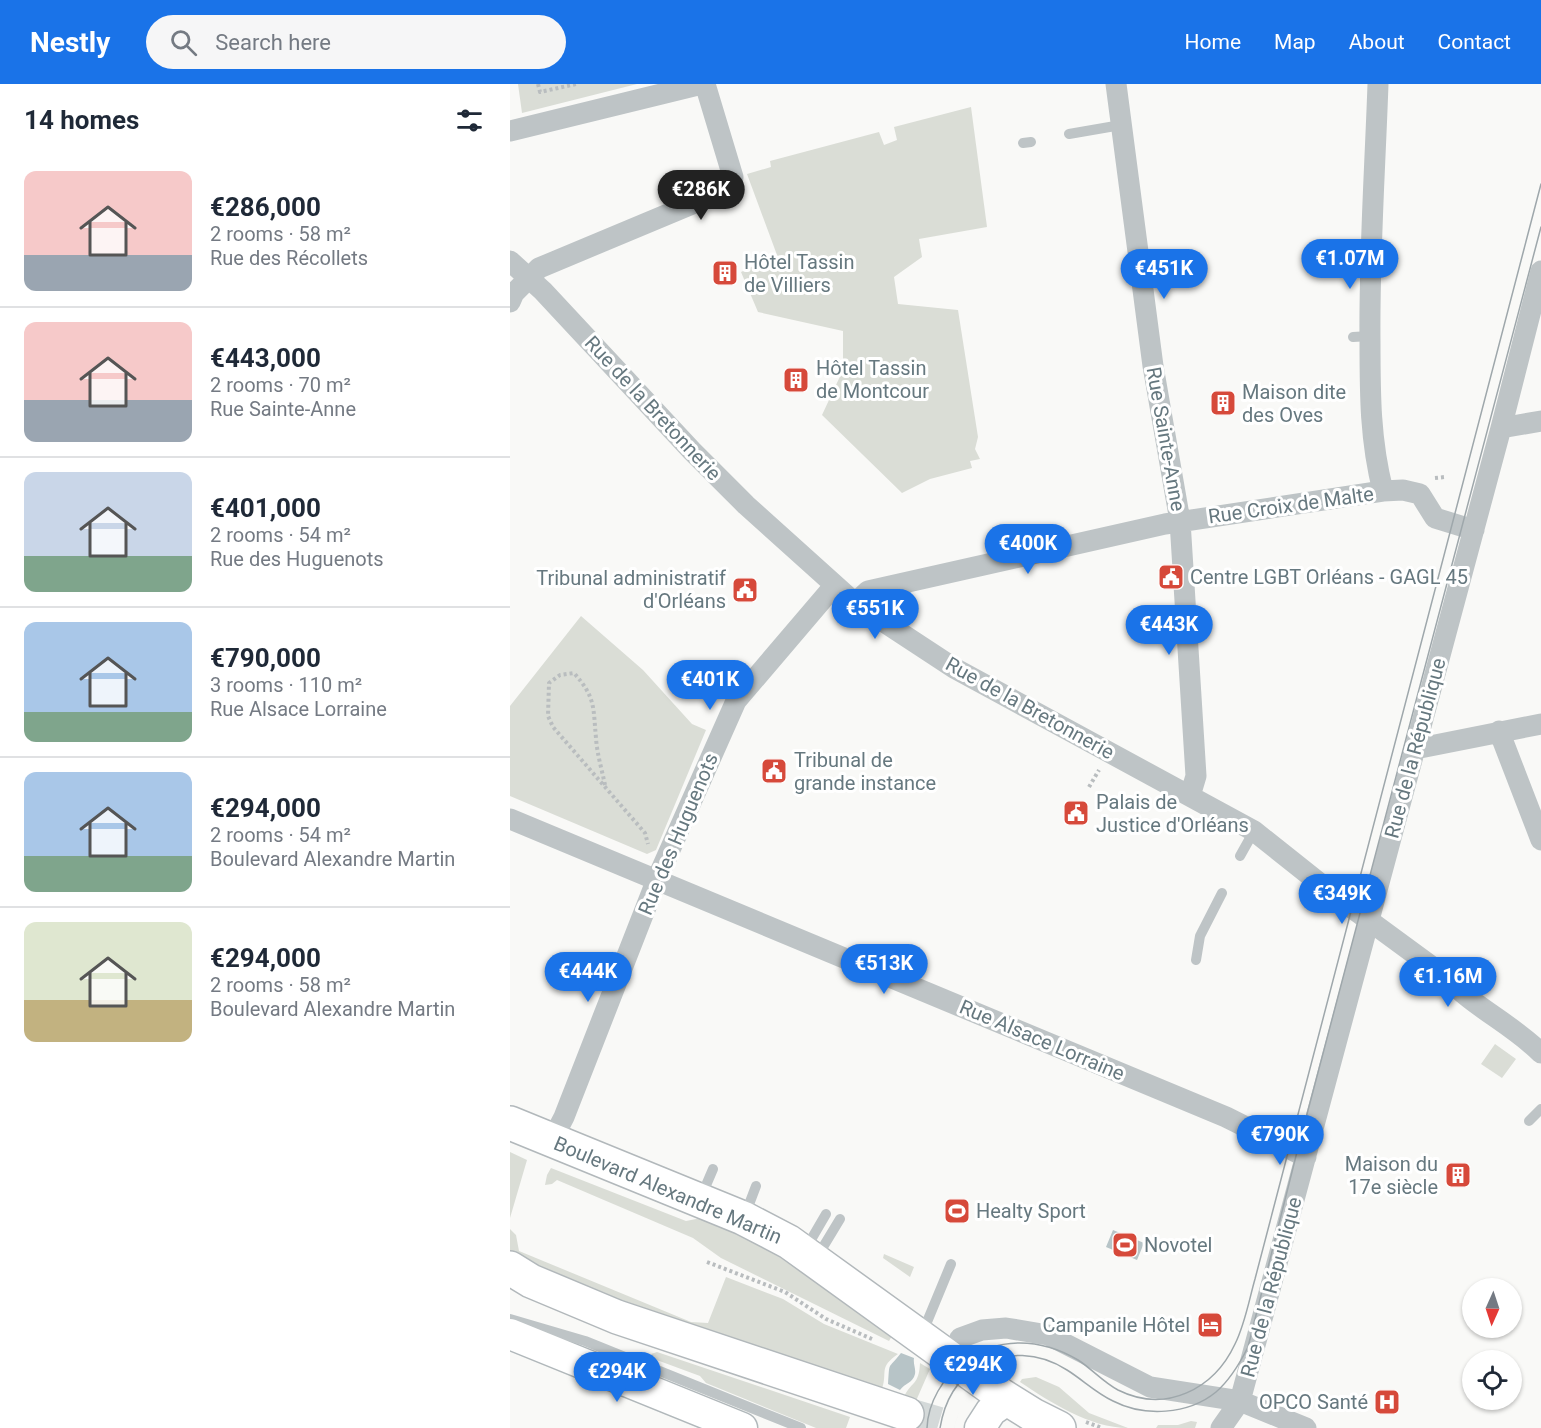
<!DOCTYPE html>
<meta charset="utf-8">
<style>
body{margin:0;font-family:Roboto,sans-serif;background:#f6f6f7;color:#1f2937;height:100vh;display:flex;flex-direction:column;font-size:22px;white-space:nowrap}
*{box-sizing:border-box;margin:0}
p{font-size:20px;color:#747a83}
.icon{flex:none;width:33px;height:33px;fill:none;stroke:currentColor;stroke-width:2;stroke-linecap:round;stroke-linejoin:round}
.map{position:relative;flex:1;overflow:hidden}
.panel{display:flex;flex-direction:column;background:#fff;width:510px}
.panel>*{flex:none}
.needle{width:39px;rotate:183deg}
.fabs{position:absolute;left:952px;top:1194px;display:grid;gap:12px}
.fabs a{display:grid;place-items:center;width:60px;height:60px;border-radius:50%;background:#fff;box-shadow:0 2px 4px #0004;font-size:30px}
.price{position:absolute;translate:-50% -51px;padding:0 14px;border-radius:21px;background:#1a73e8;color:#fff;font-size:20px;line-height:39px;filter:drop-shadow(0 2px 3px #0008)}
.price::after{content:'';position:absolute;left:50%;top:36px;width:18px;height:14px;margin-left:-9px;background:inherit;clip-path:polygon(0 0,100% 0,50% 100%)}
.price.active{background:#222;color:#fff}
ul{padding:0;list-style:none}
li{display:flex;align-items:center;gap:18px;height:150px;padding:0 24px}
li+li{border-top:2px solid #e0e1e3}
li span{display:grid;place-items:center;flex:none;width:168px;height:120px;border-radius:12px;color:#555}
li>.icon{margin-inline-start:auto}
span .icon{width:72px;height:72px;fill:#fffc;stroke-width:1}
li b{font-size:26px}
h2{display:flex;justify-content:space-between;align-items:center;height:72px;padding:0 24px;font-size:26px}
header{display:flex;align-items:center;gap:36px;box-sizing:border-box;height:84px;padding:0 30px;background:#1a73e8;color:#fff}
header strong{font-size:28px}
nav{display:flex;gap:33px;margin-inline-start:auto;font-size:21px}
.search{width:420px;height:54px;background:#f6f6f7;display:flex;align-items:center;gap:15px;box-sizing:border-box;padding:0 21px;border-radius:33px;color:#747a83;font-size:22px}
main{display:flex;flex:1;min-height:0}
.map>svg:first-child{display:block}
.green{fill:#daddd6}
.water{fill:#b7c4c7}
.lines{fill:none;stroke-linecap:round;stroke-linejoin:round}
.primary-tunnel{stroke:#d4d9d9;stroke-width:33;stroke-dasharray:33 16;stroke-linecap:butt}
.secondary-casing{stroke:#b1b8bb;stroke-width:33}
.primary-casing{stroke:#b2b8bb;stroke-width:36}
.path{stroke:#b9bdbf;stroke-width:4;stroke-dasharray:3 3;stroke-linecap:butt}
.lane{stroke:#bec4c6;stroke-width:10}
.street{stroke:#bec4c6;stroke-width:21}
.secondary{stroke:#fff;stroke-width:30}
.primary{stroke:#fff;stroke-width:33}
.tram{stroke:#9ea7ab;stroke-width:1.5}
.labels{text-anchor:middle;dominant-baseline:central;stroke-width:6;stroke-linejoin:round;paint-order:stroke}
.poi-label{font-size:20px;fill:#66787f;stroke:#fff;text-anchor:start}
.street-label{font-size:20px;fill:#66787f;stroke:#fff}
</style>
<header>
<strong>Nestly</strong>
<div class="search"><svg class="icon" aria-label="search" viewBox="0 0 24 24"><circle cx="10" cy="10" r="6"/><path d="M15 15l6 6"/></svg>Search here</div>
<nav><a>Home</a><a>Map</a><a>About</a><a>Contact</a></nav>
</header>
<main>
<section class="panel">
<h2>14 homes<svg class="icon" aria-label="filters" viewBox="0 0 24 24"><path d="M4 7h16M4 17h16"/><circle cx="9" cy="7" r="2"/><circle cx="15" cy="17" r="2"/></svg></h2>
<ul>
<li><span style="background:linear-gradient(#f6c9c9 70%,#9aa5b1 0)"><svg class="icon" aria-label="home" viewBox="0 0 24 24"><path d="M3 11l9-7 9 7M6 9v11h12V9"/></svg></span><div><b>€286,000</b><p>2 rooms · 58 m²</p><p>Rue des Récollets</p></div></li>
<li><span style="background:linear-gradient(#f6c9c9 65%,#9aa5b1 0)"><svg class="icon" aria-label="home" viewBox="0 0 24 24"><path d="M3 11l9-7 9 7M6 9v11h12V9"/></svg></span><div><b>€443,000</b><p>2 rooms · 70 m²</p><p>Rue Sainte-Anne</p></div></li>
<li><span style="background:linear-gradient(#c9d6e8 70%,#7fa58c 0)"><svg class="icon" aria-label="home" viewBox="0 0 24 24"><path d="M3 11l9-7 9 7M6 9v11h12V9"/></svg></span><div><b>€401,000</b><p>2 rooms · 54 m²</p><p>Rue des Huguenots</p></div></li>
<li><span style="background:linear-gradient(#a9c7e8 75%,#7fa58c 0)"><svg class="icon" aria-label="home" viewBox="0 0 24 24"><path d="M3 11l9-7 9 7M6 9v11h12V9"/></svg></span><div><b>€790,000</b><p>3 rooms · 110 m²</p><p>Rue Alsace Lorraine</p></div></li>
<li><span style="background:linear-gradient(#a9c7e8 70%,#7fa58c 0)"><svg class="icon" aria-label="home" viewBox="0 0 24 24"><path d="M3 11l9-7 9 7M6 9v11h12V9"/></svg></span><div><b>€294,000</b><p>2 rooms · 54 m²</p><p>Boulevard Alexandre Martin</p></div></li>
<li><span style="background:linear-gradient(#dfe7d0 65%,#c2b280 0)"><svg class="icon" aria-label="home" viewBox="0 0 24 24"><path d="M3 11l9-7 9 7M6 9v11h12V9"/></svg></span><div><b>€294,000</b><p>2 rooms · 58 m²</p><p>Boulevard Alexandre Martin</p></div></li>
</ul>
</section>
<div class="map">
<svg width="1031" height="1344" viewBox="0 0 1031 1344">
<rect width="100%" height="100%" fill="#f9f9f7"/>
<!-- green -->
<path class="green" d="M8,0H127L12,29Z
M461,23L477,143L409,155L412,173L384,193L388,220L448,226L468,353L465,365L470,375L460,377L462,384L420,395L392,409L312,331L333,286V247L248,228L231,188L267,171L237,90L261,83L260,77L369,48L374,61L387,56L384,43Z
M71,532L133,586L182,640L196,646L146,766L137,770L0,712V622Z
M985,960L1006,975L992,994L971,980Z
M0,1068L17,1076L0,1134Z
M41,1084L176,1137L201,1132L232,1144L387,1243L379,1257L211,1174L183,1154L47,1096L42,1100L35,1101L37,1091Z
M0,1145L6,1151L9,1167L181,1238L198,1239L216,1193L273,1215L314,1240L388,1270C368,1284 378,1287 372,1305L394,1313C401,1297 409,1302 410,1279L420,1285L402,1326L177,1248L0,1174Z
M374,1170L404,1183L400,1193L373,1174Z
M147,1268L340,1333L336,1344H306L196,1299L190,1292L144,1275L141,1270Z
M526,1293L549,1303L579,1329L618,1344C580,1344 540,1318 510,1298L512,1295Z
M681,1337L687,1338L685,1344H646L648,1341H668Z"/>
<!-- water -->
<path class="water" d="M603,1146L634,1159L627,1176L596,1163Z
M391,1269L404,1274C403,1280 406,1285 405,1290C403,1299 395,1299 390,1306L378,1300C380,1276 377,1287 391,1269Z"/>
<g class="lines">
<!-- primary-tunnel -->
<path class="primary-tunnel" d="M397,1330L444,1344"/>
<!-- secondary casing -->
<g class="secondary-casing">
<path id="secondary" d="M0,1250L232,1344
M470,1344L481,1327L497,1316"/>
</g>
<!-- primary casing -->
<g class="primary-casing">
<path id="primary" d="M0,1039L233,1134L279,1158L491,1311L523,1331L549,1344
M0,1184L21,1197L107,1233L397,1330"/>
</g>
<!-- path -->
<path class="path" d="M28,0L30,8L66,0
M925,394L935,393
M95,701C92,686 87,670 86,654C83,623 86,614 64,589L50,591L39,599L38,632L43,643L135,749L138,760
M579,703L589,686
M197,1178L275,1208L316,1235L362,1255
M576,1338L592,1344"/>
<!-- lane -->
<path class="lane" d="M559,50L611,41
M513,59L521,58
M843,253L860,252
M730,772L744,747
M686,876L690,852L712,809
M1019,1037L1031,1025
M191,1113L203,1085
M235,1131L246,1102
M295,1166L316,1130
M307,1173L330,1135
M0,1235L75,1257L291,1344
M412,1250L441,1180"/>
<!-- street -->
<path class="street" d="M606,0L643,282L670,437L686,692L680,712
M868,0C865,86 859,171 860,257C860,310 860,356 873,407
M0,47L192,0
M0,177L33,207L182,367L236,421L345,519L444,584L744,747L827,813L936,893C963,923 1002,940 1031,969
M0,218L4,209L29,184L218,105L222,100L223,93L195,0
M991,344L1031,337
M345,519L358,507L655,440L873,407L893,406L910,410L925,434L964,446
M989,647L1031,756
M905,665L1031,640
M0,735L716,1033L796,1073
M42,1056L54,1033L147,795L226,617L324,502
M450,1254L472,1246L496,1244L538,1251L640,1303L730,1317L796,1344
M711,1344L730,1317L991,344L1031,187"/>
<!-- secondary -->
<use href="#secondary" class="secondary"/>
<!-- primary -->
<use href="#primary" class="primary"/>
<!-- tram -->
<path class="tram" d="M417,1344C418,1318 433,1294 453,1278C488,1252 531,1254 568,1276C582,1285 593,1298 608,1306C656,1330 704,1305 725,1260C735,1240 739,1216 745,1195L1031,100
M430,1344C434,1320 445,1297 467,1284C496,1266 529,1268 557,1286C573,1296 586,1309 603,1317C634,1333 678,1331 706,1308C720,1296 730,1279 738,1263L787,1068L1031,143"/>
</g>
<!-- icons -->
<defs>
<g id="building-square" transform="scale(1.35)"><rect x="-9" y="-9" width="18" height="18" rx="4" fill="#d6493a" stroke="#fff"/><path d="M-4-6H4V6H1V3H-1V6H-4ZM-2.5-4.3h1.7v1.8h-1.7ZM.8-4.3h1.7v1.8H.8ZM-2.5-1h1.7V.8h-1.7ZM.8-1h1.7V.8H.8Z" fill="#fff"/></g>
<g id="civic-square" transform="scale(1.35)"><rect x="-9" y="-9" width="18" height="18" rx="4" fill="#d6493a" stroke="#fff"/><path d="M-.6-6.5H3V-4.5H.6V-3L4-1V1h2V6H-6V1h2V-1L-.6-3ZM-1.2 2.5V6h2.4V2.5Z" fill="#fff"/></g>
<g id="stadium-square" transform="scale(1.35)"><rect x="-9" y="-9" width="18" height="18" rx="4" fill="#d6493a" stroke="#fff"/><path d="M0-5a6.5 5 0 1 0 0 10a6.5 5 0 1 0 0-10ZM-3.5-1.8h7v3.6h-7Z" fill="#fff"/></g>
<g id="hotel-square" transform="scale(1.35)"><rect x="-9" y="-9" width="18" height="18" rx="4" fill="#d6493a" stroke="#fff"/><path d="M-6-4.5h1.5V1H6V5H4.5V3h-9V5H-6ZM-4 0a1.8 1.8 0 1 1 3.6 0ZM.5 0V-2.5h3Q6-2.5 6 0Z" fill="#fff"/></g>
<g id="hospital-square" transform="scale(1.35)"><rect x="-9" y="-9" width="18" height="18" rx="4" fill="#d6493a" stroke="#fff"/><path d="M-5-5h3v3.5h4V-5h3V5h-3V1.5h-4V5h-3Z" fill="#fff"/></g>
</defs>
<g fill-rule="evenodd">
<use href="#building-square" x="215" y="189"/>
<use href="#building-square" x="286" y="296"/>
<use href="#building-square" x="713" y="319"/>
<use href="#civic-square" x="661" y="493"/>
<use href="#civic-square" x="235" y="506"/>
<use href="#civic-square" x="264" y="687"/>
<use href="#civic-square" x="566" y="729"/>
<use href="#building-square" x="948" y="1091"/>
<use href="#stadium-square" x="447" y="1127"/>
<use href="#stadium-square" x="615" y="1161"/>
<use href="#hotel-square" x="700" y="1241"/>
<use href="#hospital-square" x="877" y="1318"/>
</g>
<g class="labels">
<!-- poi labels -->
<g class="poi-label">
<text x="234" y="178">Hôtel Tassin<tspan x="234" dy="23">de Villiers</tspan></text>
<text x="306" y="284">Hôtel Tassin<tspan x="306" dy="23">de Montcour</tspan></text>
<text x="732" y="308">Maison dite<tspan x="732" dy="23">des Oves</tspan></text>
<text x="680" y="493">Centre LGBT Orléans - GAGL 45</text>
<text x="216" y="494" text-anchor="end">Tribunal administratif<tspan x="216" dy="23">d'Orléans</tspan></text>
<text x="284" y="676">Tribunal de<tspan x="284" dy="23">grande instance</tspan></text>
<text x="586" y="718">Palais de<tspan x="586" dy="23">Justice d'Orléans</tspan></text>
<text x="928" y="1080" text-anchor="end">Maison du<tspan x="928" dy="23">17e siècle</tspan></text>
<text x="466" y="1127">Healty Sport</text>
<text x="634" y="1161">Novotel</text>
<text x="680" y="1241" text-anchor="end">Campanile Hôtel</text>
<text x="858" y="1318" text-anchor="end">OPCO Santé</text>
</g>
<!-- street labels -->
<g class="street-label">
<text transform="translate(143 324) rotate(47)">Rue de la Bretonnerie</text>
<text transform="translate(656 355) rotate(80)">Rue Sainte-Anne</text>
<text transform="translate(781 421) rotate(-8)">Rue Croix de Malte</text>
<text transform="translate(520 624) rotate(29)">Rue de la Bretonnerie</text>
<text transform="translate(905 664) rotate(-75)">Rue de la République</text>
<text transform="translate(168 750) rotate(-67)">Rue des Huguenots</text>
<text transform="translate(532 956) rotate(23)">Rue Alsace Lorraine</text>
<text transform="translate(158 1106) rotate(23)">Boulevard Alexandre Martin</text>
<text transform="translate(761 1203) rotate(-75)">Rue de la République</text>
</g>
</g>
</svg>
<div class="fabs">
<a><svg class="needle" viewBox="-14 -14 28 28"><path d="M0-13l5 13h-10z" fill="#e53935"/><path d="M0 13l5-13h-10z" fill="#747a83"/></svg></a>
<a><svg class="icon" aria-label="locate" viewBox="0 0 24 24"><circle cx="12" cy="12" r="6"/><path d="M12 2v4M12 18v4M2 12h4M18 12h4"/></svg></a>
</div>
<b class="price active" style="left:191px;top:137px">€286K</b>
<b class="price" style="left:840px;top:206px">€1.07M</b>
<b class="price" style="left:654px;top:216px">€451K</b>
<b class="price" style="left:518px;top:491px">€400K</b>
<b class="price" style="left:365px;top:556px">€551K</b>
<b class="price" style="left:659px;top:572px">€443K</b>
<b class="price" style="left:200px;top:627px">€401K</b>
<b class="price" style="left:832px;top:841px">€349K</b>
<b class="price" style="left:374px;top:911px">€513K</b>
<b class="price" style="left:78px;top:919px">€444K</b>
<b class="price" style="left:938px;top:924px">€1.16M</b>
<b class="price" style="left:770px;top:1082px">€790K</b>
<b class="price" style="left:463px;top:1312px">€294K</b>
<b class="price" style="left:107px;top:1319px">€294K</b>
</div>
</main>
